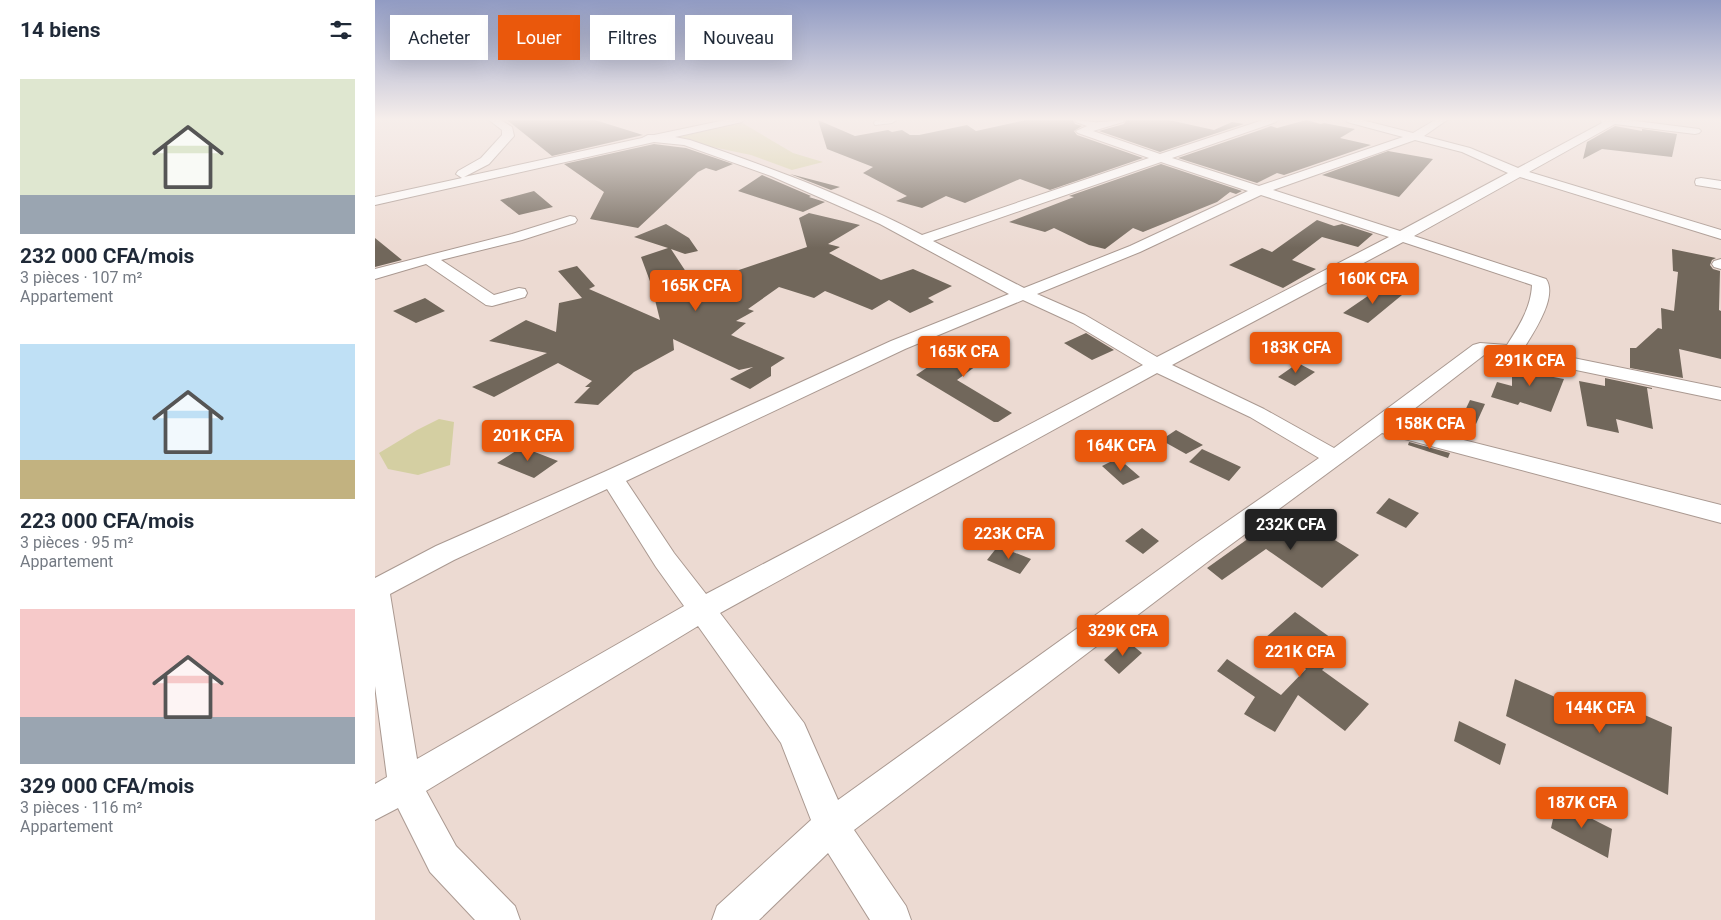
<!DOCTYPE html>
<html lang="fr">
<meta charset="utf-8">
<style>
body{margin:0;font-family:Roboto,sans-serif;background:#f6f6f7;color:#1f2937;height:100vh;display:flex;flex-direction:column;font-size:19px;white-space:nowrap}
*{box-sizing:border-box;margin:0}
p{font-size:16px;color:#747a83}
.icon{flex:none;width:28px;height:28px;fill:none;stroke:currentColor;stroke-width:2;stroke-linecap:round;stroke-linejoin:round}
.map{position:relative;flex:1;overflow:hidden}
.sheet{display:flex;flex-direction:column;background:#fff;width:375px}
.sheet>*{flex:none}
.banner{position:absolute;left:15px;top:15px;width:475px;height:45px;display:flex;gap:10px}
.price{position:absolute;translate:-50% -42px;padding:0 11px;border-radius:5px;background:#ea580c;color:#fff;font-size:16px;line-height:32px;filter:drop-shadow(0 1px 2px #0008)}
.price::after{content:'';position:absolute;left:50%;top:30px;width:15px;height:11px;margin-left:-8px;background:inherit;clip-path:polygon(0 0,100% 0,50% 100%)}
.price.active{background:#222;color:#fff}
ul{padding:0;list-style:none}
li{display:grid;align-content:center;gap:10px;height:265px;padding:0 20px}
li span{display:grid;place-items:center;height:155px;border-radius:0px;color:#555}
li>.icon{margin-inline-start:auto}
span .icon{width:90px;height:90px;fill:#fffc;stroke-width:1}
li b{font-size:21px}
h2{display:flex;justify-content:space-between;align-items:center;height:60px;padding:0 20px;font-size:21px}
.chip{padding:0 18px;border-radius:0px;background:#fff;box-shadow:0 5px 20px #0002;font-size:18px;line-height:45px}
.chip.active{background:#ea580c;color:#fff}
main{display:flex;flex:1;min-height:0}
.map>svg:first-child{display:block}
.green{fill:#d4cfa2}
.building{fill:#71675b}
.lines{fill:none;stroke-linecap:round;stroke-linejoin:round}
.minor-casing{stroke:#aa9991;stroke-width:2}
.minor{fill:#fff;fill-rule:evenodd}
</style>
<main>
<section class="sheet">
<h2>14 biens<svg class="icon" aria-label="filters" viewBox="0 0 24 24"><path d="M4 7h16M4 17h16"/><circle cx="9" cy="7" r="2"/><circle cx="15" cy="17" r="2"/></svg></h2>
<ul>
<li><span style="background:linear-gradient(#dfe7d0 75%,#9aa5b1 0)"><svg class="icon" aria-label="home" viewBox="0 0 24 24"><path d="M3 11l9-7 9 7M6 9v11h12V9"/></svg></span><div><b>232 000 CFA/mois</b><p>3 pièces · 107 m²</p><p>Appartement</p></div></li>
<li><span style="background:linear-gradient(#bfe0f5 75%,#c2b280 0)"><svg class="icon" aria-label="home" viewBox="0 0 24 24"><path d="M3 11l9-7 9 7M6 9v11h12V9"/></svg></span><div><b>223 000 CFA/mois</b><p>3 pièces · 95 m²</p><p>Appartement</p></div></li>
<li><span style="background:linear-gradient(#f6c9c9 70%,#9aa5b1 0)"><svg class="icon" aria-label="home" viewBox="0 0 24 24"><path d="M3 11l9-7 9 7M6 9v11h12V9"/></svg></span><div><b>329 000 CFA/mois</b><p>3 pièces · 116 m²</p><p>Appartement</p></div></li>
</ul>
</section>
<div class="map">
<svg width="1346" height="920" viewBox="0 0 1346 920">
<rect width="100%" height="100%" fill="#ecdad2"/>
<!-- green -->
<path class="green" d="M364,121L418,153L448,162L417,170L376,155L289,137Z
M64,419L79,422L75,465L43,475L13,469L4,453L42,430Z"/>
<!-- building -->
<path class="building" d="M132,120H220L268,135L177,156Z
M443,120L480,136L513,130L517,132L527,130L535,135H544L592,125L601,131L651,120H698L700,124L707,126L699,131L702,135L768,158L675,190L645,179L590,203L571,196L547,208L521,201L532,196L488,173L498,167L452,149Z
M751,120H794L839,130L857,122L869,124L785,152L724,131L749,124Z
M931,120L946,124L949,123L980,129L965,138L996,145L909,175L902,173L882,183L803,158L888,129L896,126L902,128Z
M1240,126L1267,131V129L1302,134L1297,157L1227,149L1208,159L1212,142Z
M279,144L311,148L358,164L341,171L331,168L323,172L263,228L215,219L229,192L189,164Z
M1013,151L1058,159L1024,197L947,175Z
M786,164L867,191L861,194L855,192L842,202L768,232L758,228L730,249L714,245L679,228L670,232L634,222L699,197L694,196Z
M415,174L465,187L456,190Z
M387,175L436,196L434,197L450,202L428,212L363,191Z
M159,191L178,207L144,215L125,200Z
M434,213L485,225L453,244L465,247L454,253L506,280L538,269L577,286L553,298L559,302L535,313L514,300L497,310L450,291L439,298L404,287L373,309L379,311L361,321L371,323L356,335L410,358L396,367V376L375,389L355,379L378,367L364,370L298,339L299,350L259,372L223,405L199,403L215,387H210L217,381L183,363L119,397L97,387L172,353L114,341L151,320L181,332L184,303L207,298L183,271L202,266L220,286L214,289L285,320L276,284L266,257L293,248L259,237L291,224L314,238L323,251L310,254L296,249L319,284L344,276L348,279L358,272L432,247L424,218Z
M942,220L959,226L967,224L998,234L983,247L947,237L917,260L941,269L908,288L854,265L887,248L897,252Z
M0,238L27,260L0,267Z
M1297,249L1341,258L1337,260L1335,265L1338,269L1345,271L1344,310L1346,311V359L1304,349L1308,378L1255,368V348H1261L1283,328L1287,329L1286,308L1299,311L1303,272L1298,271Z
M1006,287L1027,295L993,323L968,313Z
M50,298L70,311L41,323L18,311Z
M711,333L739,350L717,360L689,343Z
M599,336L621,346L594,363L601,366L582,380L637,413L623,422H619L541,375Z
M1137,359L1168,365V375L1189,379L1176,412L1145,402L1143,405L1116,397L1122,382L1137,386Z
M923,363L940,372L920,386L903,377Z
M1230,378L1277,388V389L1272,388L1278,429L1241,419L1244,433L1212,426L1204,381L1230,386Z
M1095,400L1110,404L1101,424L1086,419Z
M801,430L828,445L811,454L786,440Z
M1034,442L1075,453L1073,458L1033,445Z
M147,447L183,461L159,478L122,463Z
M827,449L866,467L854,481L814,462Z
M743,458L765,477L748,485L727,466Z
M1014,498L1044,513L1031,528L1001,513Z
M913,511L984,555L947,588L891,549L847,580L832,568L874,538L876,539Z
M767,528L784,541L768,554L750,541Z
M623,546L656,559L645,574L612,560Z
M920,612L970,648L947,670L994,704L970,731L923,695L900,732L869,714L880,697L842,671L852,659L906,695L931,669L890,638Z
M751,640L767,653L744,674L729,660Z
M1140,679L1238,723L1240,702L1297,727L1293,795L1131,716Z
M1084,721L1131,744L1125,765L1079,741Z
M1182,801L1237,829L1233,858L1176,828Z"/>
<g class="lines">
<!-- minor casing -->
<g class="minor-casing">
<path id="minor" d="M114,120H126L137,127L139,136L114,164L89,177L267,138L273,135H279L350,120H368L367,122L300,137L315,140C394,167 473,196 547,235L774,158L703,133L701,131L712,126L701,122L700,120C708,120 717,123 724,122C733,122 740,120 749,120L748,122L718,131L785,154L888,120H902L901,122L797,158L884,186L1028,137L972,122L971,120H987L1038,133L1060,120H1072L1049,136L1095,148L1143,168L1227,123L1225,120H1253L1324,129L1326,131L1324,133L1320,134L1240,124L1154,172L1346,230V239L1145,177L1039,236L1171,279C1183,296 1159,332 1149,348L1346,388V400L1138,357L1109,355L1021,423L1346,505V523L1007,433L839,557L479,830L531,906L536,920H495L453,853L384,920H337L342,906L436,820L406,743L323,626L51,791L81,846L140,906L145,920H100L55,872L23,808L0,820V784L12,777L0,686V578L61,546L229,472L516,341L634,294L505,224L396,176L309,145L279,142L0,205V197L87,178L81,174L83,171L106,158L127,135V130ZM1040,140L1087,152L1133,173L1025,231L898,190ZM786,162L873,191L755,246L649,288L558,241ZM886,195L1014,237L782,357L710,315L662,294L765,252ZM1028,242L1157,285C1156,308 1144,326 1132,345L1105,343L1098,345L959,448L889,409L797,365ZM648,300L698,323L768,365L331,594L299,553L251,481L530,349ZM782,373L875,417L944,458L821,543L463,800L429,723L345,613ZM232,489L281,567L309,606L42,759L15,594L79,560Z
M505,120H522L517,123L500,125L499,123L500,121Z
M1326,178L1346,181V189L1321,185L1320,182L1321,179Z
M195,216L200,217L202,220L200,223L147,240L66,260L119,295L144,288L150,289L152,293L150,297L117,306L111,305L51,264L0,279V269L137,234Z
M1346,259V269L1339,267L1337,264L1339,261Z"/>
</g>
<!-- minor -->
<use href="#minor" class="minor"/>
</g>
<!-- sky -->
<linearGradient id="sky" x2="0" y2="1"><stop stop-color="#919bc3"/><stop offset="0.48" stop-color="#f6eeeb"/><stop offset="1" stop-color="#f6eeeb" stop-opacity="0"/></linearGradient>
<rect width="1346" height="248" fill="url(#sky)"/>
</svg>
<b class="price" style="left:998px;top:305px">160K CFA</b>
<b class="price" style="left:321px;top:312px">165K CFA</b>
<b class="price" style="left:921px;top:374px">183K CFA</b>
<b class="price" style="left:589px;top:378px">165K CFA</b>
<b class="price" style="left:1155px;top:387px">291K CFA</b>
<b class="price" style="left:1055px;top:450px">158K CFA</b>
<b class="price" style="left:153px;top:462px">201K CFA</b>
<b class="price" style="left:746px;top:472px">164K CFA</b>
<b class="price active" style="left:916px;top:551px">232K CFA</b>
<b class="price" style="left:634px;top:560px">223K CFA</b>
<b class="price" style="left:748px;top:657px">329K CFA</b>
<b class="price" style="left:925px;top:678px">221K CFA</b>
<b class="price" style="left:1225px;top:734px">144K CFA</b>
<b class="price" style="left:1207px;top:829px">187K CFA</b>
<div class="banner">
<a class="chip">Acheter</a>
<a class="chip active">Louer</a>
<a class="chip">Filtres</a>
<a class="chip">Nouveau</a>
</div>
</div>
</main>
